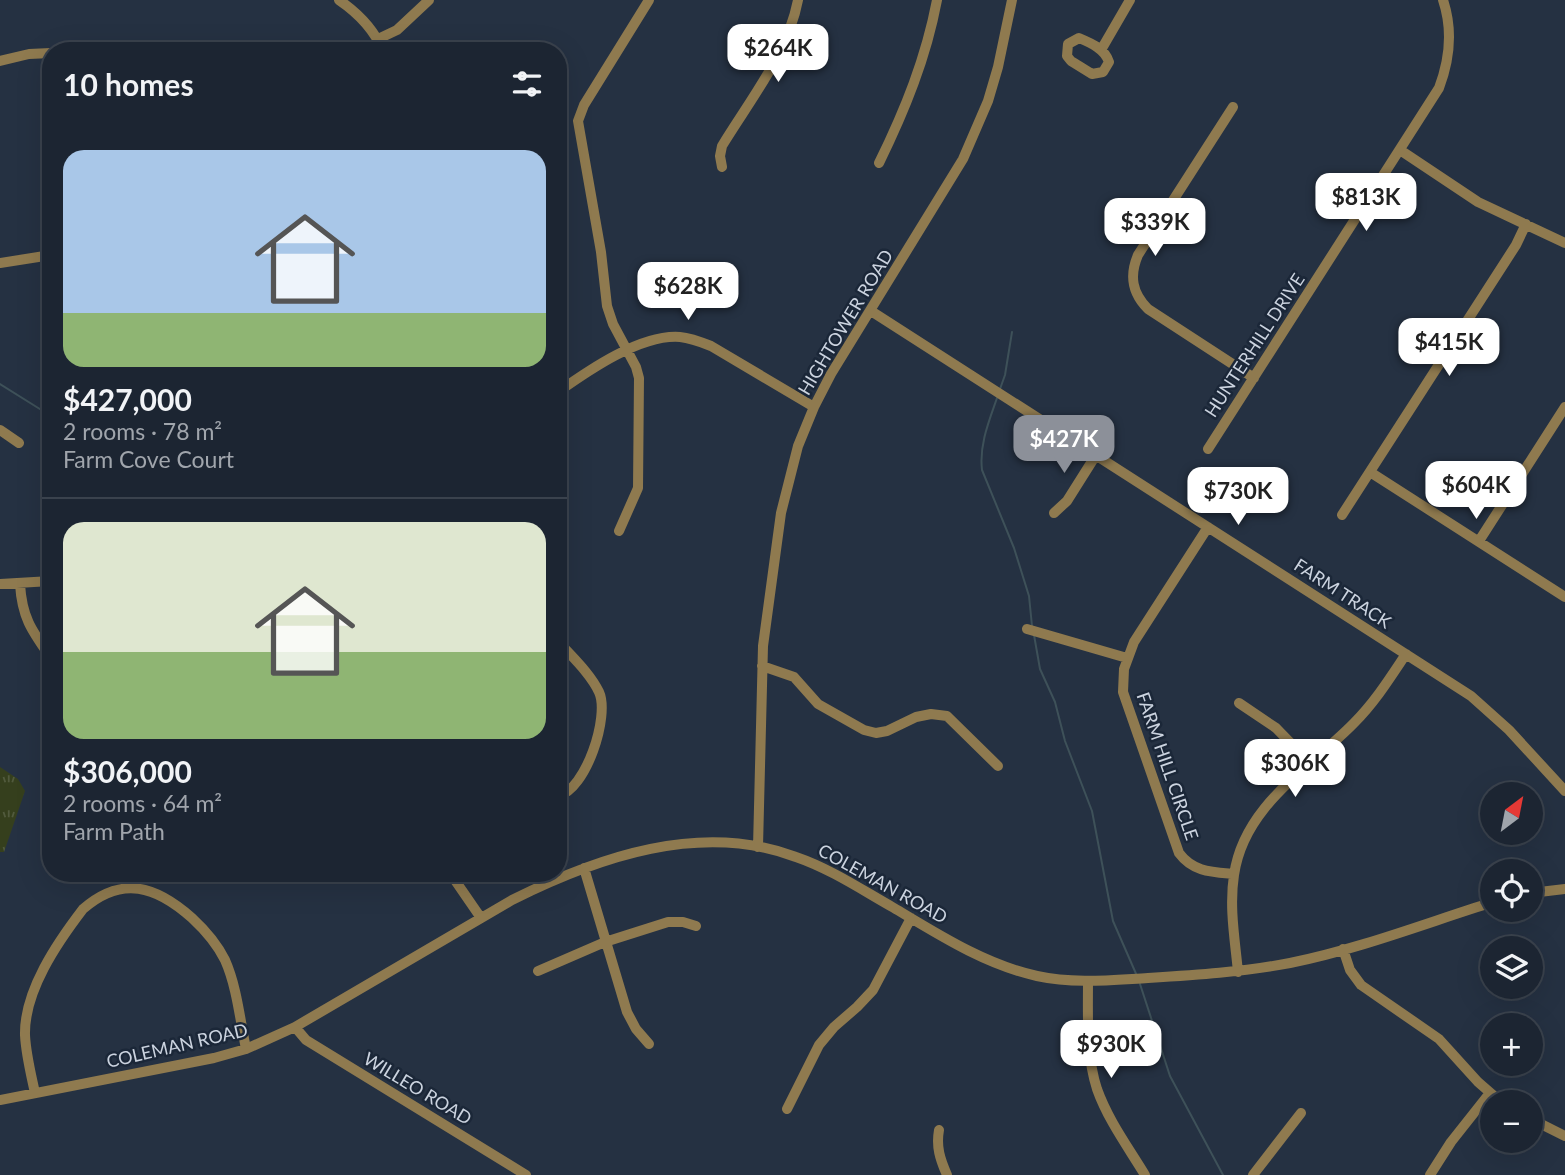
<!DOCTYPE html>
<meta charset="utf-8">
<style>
body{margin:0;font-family:Lato,sans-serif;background:#29313e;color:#f1f3f6;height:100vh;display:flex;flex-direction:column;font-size:26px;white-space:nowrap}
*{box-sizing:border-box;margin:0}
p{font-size:23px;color:#a0a5ac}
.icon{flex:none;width:38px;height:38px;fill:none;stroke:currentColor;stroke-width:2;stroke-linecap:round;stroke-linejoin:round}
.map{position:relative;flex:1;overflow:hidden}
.details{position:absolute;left:42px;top:42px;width:525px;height:840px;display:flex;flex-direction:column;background:#1c2532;border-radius:28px;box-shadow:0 7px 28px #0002,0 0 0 2px #3a424d}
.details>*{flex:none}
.needle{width:46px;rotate:32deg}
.tools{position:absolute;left:1480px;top:782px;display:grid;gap:14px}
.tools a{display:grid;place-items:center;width:63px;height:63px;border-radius:50%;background:#1c2532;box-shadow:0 7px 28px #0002,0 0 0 2px #3a424d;font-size:35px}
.price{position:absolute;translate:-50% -60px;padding:0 16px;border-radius:14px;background:#fff;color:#222;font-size:23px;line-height:46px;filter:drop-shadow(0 2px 4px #0008)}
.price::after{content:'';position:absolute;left:50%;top:42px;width:21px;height:16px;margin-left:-10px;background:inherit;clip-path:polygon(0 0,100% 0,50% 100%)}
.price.on{background:#8c9099;color:#fff}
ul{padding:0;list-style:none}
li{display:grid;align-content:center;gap:14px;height:371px;padding:0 21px}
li+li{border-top:2px solid #3a424d}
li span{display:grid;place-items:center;height:217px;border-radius:21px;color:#555}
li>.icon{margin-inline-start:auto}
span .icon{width:126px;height:126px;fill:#fffc;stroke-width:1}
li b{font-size:30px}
h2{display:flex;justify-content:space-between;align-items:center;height:84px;padding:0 21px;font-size:30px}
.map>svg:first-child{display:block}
.grass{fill:url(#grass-tufts)}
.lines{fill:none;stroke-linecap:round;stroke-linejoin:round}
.stream{stroke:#3e5159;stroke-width:2}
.minor{stroke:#8f7a4f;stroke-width:10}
.labels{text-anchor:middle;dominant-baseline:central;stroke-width:5;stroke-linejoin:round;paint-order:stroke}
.street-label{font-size:18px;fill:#cbd3df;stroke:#1b2738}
</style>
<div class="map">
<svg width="1565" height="1175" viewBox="0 0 1565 1175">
<defs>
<pattern id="grass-tufts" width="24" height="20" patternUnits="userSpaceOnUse" patternTransform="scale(1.75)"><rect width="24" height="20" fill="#353f1d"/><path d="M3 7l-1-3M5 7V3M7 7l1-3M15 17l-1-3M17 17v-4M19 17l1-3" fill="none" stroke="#515a3d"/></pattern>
</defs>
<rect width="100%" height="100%" fill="#253142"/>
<!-- grass -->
<path class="grass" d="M0,767L18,779L25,791L4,852H0Z"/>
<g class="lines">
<!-- stream -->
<path class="stream" d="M0,384L51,416
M1000,389L1005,375L1012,332
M997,398C989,421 979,445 982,470L1014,548L1029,596L1032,626
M1034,635L1040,669L1055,702L1065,741L1092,811L1113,921L1137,976
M1140,984L1170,1076L1223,1175"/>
<!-- minor -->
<path class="minor" d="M339,0C358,13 374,29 383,51
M1079,38C1091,43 1105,49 1109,62L1103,72L1092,74L1071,61L1067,56L1068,44Z
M378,39L397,30L429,0
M1101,50L1130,0
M0,61L29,54L51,53
M1233,107L1138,255C1129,276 1132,293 1148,309L1254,378
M1400,150L1478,202L1565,243
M879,163C905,110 926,58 937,0
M722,167L720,156L722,146C750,100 788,53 798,0
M0,263L51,255
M871,311L1471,696L1509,730L1565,791
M558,392C589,370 641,334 680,337C691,338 701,342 711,346L814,407
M0,430L19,443
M1208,449L1439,88C1450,59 1453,30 1443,0
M1370,472L1565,597
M1054,513L1067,501L1096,455
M1342,515L1516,245L1526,224
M1208,527L1134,642L1124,669L1123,692L1179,853C1193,872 1212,872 1234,874
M619,531L638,488L639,378L636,367L613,324L607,306L601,252L578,121L584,105L649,0
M1479,541L1565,407
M0,584L51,581
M20,584C22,618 32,631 51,658
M1027,629L1127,658
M558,641C572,657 590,673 599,692C610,716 586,790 558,796
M762,666L794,677L818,704L864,730L876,733L887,731L916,717L931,714L947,716L998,766
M1239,703L1276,728L1310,763
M758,847L763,646L781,513L798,446L814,407L831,374L963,159L988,101L998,67L1012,0
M584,868L627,1012L636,1029L649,1044
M123,873L127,888
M450,873L481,918
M1531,893L1565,889
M1343,949L1350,970L1361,985L1439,1039L1478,1082L1501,1102
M538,971L605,942L668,922H683L696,926
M1238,972C1235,940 1229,907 1234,875C1244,805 1309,769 1354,723C1375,702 1390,678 1406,654
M1088,981C1088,1017 1086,1055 1097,1089C1108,1120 1128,1147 1145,1175
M295,1027L306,1040L526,1175
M35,1093C31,1074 26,1055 25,1035C24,991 57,943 83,909C122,875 156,886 192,918C205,930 217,944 225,960C237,987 240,1020 246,1049
M0,1100L214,1058L246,1049L295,1027L512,900C598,857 701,821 796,857C831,869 862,890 894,908C939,935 986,965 1037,976C1074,984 1111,980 1148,978C1196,975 1243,972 1290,963C1359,949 1426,923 1493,902
M787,1109L819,1045L834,1027L857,1007L873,990L911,918
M1531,1119L1565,1136
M939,1130C936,1147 940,1159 947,1175
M1253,1175L1301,1113
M1430,1175L1451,1142L1489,1094"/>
</g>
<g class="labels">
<!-- street labels -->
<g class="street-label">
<text transform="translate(845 322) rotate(-59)">HIGHTOWER ROAD</text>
<text transform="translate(1254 345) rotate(-57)">HUNTERHILL DRIVE</text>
<text transform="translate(1343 593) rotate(33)">FARM TRACK</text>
<text transform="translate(1168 766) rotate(71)">FARM HILL CIRCLE</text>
<text transform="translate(883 883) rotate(29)">COLEMAN ROAD</text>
<text transform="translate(177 1045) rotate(-13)">COLEMAN ROAD</text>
<text transform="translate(418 1088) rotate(31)">WILLEO ROAD</text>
</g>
</g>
</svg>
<div class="tools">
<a><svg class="needle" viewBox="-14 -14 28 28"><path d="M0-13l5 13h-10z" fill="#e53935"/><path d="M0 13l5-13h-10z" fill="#a0a5ac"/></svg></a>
<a><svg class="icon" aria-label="locate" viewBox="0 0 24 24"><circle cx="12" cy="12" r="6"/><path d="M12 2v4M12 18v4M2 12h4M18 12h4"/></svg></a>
<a><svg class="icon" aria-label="layers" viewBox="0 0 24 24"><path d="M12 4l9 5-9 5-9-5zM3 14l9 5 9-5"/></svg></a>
<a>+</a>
<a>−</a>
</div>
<b class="price" style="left:778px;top:84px">$264K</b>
<b class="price" style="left:1366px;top:233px">$813K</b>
<b class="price" style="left:1155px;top:258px">$339K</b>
<b class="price" style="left:688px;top:322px">$628K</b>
<b class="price" style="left:1449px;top:378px">$415K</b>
<b class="price on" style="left:1064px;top:475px">$427K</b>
<b class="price" style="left:1476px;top:521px">$604K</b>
<b class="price" style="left:1238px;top:527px">$730K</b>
<b class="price" style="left:1295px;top:799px">$306K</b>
<b class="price" style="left:1111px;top:1080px">$930K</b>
<section class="details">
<h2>10 homes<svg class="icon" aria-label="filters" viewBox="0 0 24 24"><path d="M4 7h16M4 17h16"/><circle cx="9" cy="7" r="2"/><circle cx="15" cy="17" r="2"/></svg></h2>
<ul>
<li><span style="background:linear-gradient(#a9c7e8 75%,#8fb573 0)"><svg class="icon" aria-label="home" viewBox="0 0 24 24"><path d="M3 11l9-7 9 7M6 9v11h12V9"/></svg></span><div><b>$427,000</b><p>2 rooms · 78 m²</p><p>Farm Cove Court</p></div></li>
<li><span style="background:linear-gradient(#dfe7d0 60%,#8fb573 0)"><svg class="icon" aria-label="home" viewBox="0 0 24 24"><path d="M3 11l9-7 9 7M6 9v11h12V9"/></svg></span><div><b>$306,000</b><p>2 rooms · 64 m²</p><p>Farm Path</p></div></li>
</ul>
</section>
</div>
